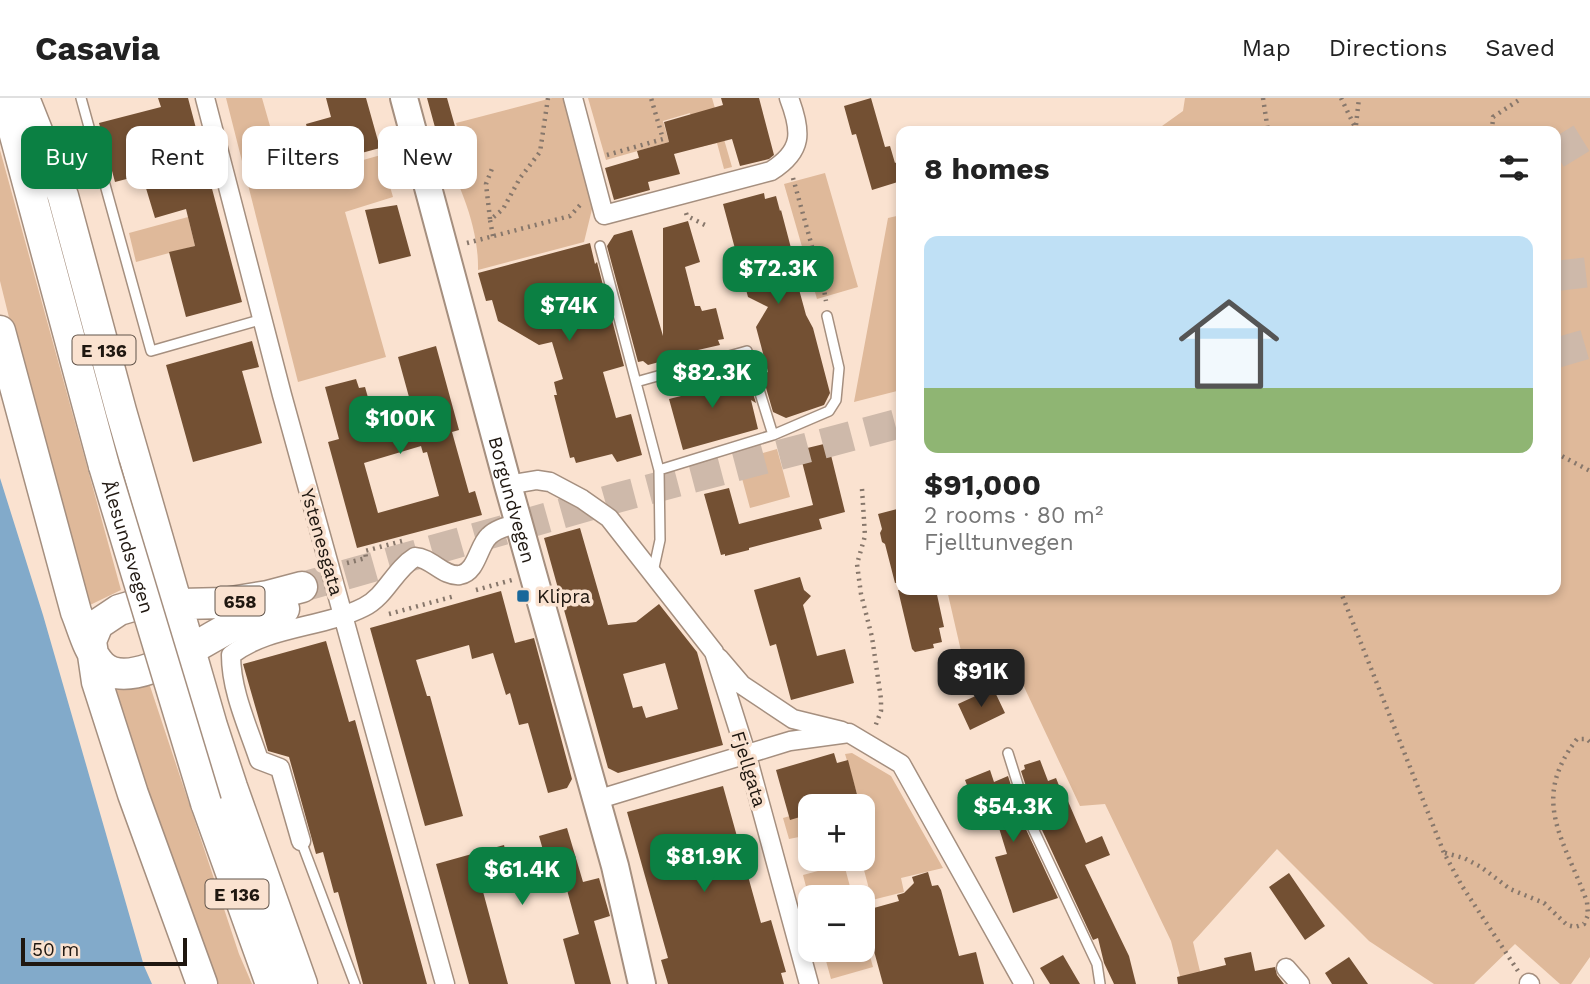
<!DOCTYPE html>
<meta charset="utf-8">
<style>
body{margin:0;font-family:"Work Sans",sans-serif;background:#f6f6f6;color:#222;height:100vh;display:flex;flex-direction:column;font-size:26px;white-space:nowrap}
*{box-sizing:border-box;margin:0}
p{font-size:23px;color:#767676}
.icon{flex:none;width:38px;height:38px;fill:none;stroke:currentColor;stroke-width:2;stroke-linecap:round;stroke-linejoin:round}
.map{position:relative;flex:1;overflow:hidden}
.sheet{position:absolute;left:896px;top:28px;width:665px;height:469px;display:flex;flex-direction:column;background:#fff;border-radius:14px;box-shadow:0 4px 10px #0003}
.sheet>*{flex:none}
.top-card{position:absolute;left:21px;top:28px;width:665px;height:63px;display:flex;gap:14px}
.controls{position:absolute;left:798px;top:696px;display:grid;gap:14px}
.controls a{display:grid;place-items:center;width:77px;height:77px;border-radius:14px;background:#fff;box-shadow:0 4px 10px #0003;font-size:35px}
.scale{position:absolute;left:21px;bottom:18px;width:166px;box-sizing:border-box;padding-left:7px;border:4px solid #1f1710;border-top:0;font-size:19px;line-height:24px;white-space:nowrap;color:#1f1710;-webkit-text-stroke:5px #fae2d0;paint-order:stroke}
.price{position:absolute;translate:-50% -60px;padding:0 16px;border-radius:14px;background:#0b8043;color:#fff;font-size:23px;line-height:46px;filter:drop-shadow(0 2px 4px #0008)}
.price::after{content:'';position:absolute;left:50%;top:42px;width:21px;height:16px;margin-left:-10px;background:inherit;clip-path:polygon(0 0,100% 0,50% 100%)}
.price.current{background:#222;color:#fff}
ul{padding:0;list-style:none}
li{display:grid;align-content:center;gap:14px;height:371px;padding:0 28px}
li+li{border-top:2px solid #e0e0e0}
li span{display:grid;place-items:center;height:217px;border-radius:14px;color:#555}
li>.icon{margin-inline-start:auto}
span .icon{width:126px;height:126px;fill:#fffc;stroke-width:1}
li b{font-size:30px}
h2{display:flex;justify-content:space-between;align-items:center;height:84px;padding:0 28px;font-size:30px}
.chip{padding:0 24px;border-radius:14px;background:#fff;box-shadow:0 4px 10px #0003;font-size:24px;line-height:63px}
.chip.current{background:#0b8043;color:#fff}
header{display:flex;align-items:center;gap:42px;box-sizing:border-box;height:98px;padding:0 35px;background:#fff;border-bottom:2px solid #e0e0e0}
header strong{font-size:33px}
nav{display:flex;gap:38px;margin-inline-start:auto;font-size:24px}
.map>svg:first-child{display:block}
.green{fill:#dfb99a}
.water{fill:#82aaca}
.building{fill:#735033;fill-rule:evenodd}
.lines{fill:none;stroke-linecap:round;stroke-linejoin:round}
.trunk-tunnel{stroke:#ceb9aa;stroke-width:30;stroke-dasharray:30 15;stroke-linecap:butt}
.service-casing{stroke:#a58f7f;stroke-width:12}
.minor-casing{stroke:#a58f7f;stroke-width:21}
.secondary-casing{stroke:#a58f7f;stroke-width:30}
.trunk-casing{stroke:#a58f7f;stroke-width:33}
.path{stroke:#87776b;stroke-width:4.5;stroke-dasharray:2 5;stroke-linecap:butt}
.service{stroke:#fff;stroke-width:9}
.minor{stroke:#fff;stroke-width:18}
.secondary{stroke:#fff;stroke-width:26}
.trunk{stroke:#fff;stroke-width:30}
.trunk-bridge-casing{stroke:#a58f7f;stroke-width:33;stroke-linecap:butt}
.trunk-bridge{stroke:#fff;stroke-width:30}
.poi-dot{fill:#19679a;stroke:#fae2d0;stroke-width:2.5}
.labels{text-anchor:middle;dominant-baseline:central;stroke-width:7;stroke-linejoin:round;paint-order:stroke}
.shield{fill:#fae2d0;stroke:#61544a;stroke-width:2}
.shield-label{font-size:18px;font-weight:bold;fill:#1f1710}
.street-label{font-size:19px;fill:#1f1710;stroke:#fae2d0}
.poi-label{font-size:19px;fill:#1f1710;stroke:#fae2d0;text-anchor:start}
</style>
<header>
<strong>Casavia</strong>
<nav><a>Map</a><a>Directions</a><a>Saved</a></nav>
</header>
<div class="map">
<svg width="1590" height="886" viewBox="0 0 1590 886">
<rect width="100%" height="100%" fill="#fae2d0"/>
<!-- green -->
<path class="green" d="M226,0H262L272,35L299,28L313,76L381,57L393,99L345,114L386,259L298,284Z
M552,0H565L594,103L584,144L478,172C479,128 459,85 440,46L460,41L456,25Z
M588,0H712L732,69L724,71L717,45L700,49L690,15L663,23L669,44L606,62Z
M1185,0H1590V859L1571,886H1560L1515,846L1474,886H1434L1369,843L1277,751L1193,844L1203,886H1182L1171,843L1105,706L1080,708L1011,561L961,553L947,492H1556V33H1155L1183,13Z
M0,52L121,492L90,507L22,272L0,183Z
M825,75L858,189L817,201L784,86Z
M901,117V292L854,304L888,120Z
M188,119L195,148L136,164L129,135Z
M777,351L790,399L750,410L737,362Z
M149,585L239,856L252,886H211L108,586Z
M852,655L891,678L943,770L901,780L904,794L872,802L861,761H863V709H822L858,699L845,656Z
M810,712V760L804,738L789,741L783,720Z
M844,766L853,800H810V804L803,777Z
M863,833L873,869L831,881L823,852H863Z"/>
<!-- water -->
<path class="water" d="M0,380L43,517L144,868L152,886H0Z"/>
<!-- building -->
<path class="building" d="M158,0H188L242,204L186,219L169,154L195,148L186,111L155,120L142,77L115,84L99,25L161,9Z
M326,0H366L380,50L317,67L306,26L331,19Z
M427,0H447L458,39L439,44Z
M721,0H759L774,57L769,61L740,68L732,41L674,56L680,76L648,84L650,92L614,102L605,70L639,60L637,53L669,44L664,24L723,7Z
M871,0L885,49L890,48L895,65L899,63L901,73V83L872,92L856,36L852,37L844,8Z
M764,95L765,101L776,98L780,113L781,112L796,169L799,183L797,184L806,217L813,230L830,295L824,307L786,320L773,314L762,276L768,274L756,229L768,209L748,199L723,106Z
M397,107L411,158L379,166L365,112Z
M688,123L700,164L685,169L695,208H700L702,213L716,210L724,241L718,242L720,247L698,252L699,259L676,266L674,260L648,267L643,263L638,264L607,148L614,137L632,132L663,238V130Z
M590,145L595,166L597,164L624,268L603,274L616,320L631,316L642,357L617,364L612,356L576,365L574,359L570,360L554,297H557L554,284L563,281L552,244L539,247L498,223L492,202L486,203L478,175Z
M252,243L259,269L242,273L262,345L193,364L166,267Z
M436,248L459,332L452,334L457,352L469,395L475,393L482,417L357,450L328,344L339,341L325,289L356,281L359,290L365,289L371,310L409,299L398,259ZM421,348L423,355L427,354L439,398L378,415L364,365Z
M703,272L707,285L720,281L721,288L748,280L756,305L751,302L758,331L683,352L669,301L685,297L679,279Z
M828,345L845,414L819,421L822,431L749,450V452L725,458V456L721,457L704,396L729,390L739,426L813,407L799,352Z
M901,410V484L895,485L885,446L882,444L880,435L882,431L878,416Z
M580,430L608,527L636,524L659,506L697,554L723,647L618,675L608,670L544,440ZM665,565L678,611L646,620L642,608L633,610L623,576Z
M800,479L804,492L811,498L803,507L817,558L845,551L854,585L791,602L776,546L770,548L754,492Z
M898,492H936L944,529L939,530L942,544L933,546L934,550L915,554L912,551Z
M501,493L515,545L534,540L572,681L567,690L548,695L528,625L519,627L510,595L506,597L493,555L472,561L469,547L416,562L427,598H430L463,718L425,728L370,530Z
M326,543L349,624L355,622L427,886H363L338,794L334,795L323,754L316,756L289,659L268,653L243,566Z
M993,590L1005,615L970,632L958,606Z
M834,655L837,665L848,662L858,700L835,709H810V716L790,722L776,672Z
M1040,662L1048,683L1056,680L1062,695L1064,694L1086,745L1102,738L1110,757L1085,767L1129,858L1136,886H1114L1104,865L1098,840L1093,842L1036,719L1021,673L1025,671L1024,667Z
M990,672L994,684L1008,678L1023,725L1058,800L1013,815L995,759L1007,756L995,717L987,720L983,711L977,713L965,682Z
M723,688L761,825L771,822L786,874L781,875L784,886H668L661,862L668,860L627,714Z
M567,730L583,784L599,780L610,818L594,823L611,886H575L563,841L579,836L564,781L552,784L548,770L482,790L508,886H469L436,766L504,747L507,760L543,752L539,738Z
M928,774L932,788L938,787L941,792L959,858L976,854L984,886H883L863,813L899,803L897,797L904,795L914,785L912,779Z
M1289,775L1325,828L1305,842L1269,789Z
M1251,854L1255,873L1275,869L1277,877L1284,886H1178L1177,879L1226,867L1224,860Z
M1063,857L1080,886H1050L1040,870Z
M1349,859L1368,886H1332L1325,875Z"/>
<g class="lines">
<!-- trunk-tunnel -->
<path class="trunk-tunnel" d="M1556,56L1590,35
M1556,178L1590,174
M1556,255L1590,245
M302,489L620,399L901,325"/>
<!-- service casing -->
<g class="service-casing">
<path id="service" d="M81,0L151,253L263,221
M600,148L659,372L660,442L653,474
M636,284L747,253L773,337
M659,372L773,337L829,313L836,302L839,270L827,218
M1008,655L1029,722L1097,866L1100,886
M301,743L355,886"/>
</g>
<!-- minor casing -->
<g class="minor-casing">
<path id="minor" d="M205,0L282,297L445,886
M573,0L604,117L771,73C803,53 802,34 789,0
M508,387L537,382L550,384L582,401L609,420L714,554L747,658L809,886
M719,560L742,587L793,621L842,633
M596,702L790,643L849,635L901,666L1024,886
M301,743L280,670L259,662C248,629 231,593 231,557C268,528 323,530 364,509C386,498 394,472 415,459C432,460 443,479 460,477C477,474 478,448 489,438C497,430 509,428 519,425
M1286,870L1300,886
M1529,885L1530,886"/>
</g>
<!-- secondary casing -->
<g class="secondary-casing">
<g id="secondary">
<path id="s1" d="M404,0L508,387L615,768L642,886"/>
</g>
</g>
<!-- trunk casing -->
<g class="trunk-casing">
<path id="trunk" d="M5,0L104,368
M24,0L63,98L121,313L212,628L232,689L302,886
M0,233L76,514C83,531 88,553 101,567C130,597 204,541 233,528C249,521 266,516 284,511
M206,705L271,886
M202,886L133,696L97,584L91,543L98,526L119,512L136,507L225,505L268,498L302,489"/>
</g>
<!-- path -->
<path class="path" d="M1263,0L1268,33
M1341,0L1355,29L1353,33
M1356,27L1359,0
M1492,33L1493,19L1522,0
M607,57L663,41L651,0
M793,80L824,192L826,203
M686,115L687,118L709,129
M490,121L486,86L493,68
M493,138L490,122L503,111L520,80L540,54L548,0
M467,145L570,118L582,105
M1556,355L1590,373
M862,391L865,438L857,466L861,496L872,539L881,601V613L875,629
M347,465L366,460L365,453L402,443
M476,492L512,482
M1340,492L1444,755L1462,788L1518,873
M389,516L455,498
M1445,755L1464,760L1481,769L1510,791L1544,805L1567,827L1575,829L1584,826L1588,817L1587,804C1565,742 1529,703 1577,641H1587L1590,644"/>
<!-- service -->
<use href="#service" class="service"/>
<!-- minor -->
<use href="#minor" class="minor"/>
<!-- secondary -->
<use href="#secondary" class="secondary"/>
<!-- trunk -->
<use href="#trunk" class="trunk"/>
<!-- trunk-bridge casing -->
<g class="trunk-bridge-casing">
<g id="trunk-bridge">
<path id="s2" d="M104,368L206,705"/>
</g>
</g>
<!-- trunk-bridge -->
<use href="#trunk-bridge" class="trunk-bridge"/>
</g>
<!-- markers -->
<rect class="poi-dot" x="516" y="491" width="14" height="14" rx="3.5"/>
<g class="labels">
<!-- shield labels -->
<g class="shield">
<rect x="72.5" y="237.5" width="63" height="29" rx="5"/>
<rect x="215.5" y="488.5" width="49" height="29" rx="5"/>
<rect x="205.5" y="781.5" width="63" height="29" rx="5"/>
</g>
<g class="shield-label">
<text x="104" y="252">E 136</text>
<text x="240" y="503">658</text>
<text x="237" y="796">E 136</text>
</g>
<!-- street labels -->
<g class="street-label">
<text stroke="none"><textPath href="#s1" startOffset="416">Borgundvegen</textPath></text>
<text transform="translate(322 444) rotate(74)">Ystenesgata</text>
<text stroke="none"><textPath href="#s2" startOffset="84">Ålesundsvegen</textPath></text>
<text transform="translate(749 671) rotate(73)">Fjellgata</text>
</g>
<!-- poi labels -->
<g class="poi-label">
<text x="537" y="498">Klipra</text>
</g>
</g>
</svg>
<div class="controls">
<a>+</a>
<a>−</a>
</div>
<div class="scale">50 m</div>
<b class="price" style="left:778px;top:208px">$72.3K</b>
<b class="price" style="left:569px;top:245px">$74K</b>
<b class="price" style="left:712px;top:312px">$82.3K</b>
<b class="price" style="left:400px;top:358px">$100K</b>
<b class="price current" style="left:981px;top:611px">$91K</b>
<b class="price" style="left:1013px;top:746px">$54.3K</b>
<b class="price" style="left:704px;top:796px">$81.9K</b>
<b class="price" style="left:522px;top:809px">$61.4K</b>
<div class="top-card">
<a class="chip current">Buy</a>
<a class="chip">Rent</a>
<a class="chip">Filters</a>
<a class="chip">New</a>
</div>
<section class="sheet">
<h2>8 homes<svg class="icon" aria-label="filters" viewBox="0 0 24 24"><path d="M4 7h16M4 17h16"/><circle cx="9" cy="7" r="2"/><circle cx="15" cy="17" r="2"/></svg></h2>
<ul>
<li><span style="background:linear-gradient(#bfe0f5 70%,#8fb573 0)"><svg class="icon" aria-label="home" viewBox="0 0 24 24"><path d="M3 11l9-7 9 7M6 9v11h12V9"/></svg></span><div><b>$91,000</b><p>2 rooms · 80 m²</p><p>Fjelltunvegen</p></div></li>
</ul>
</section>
</div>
